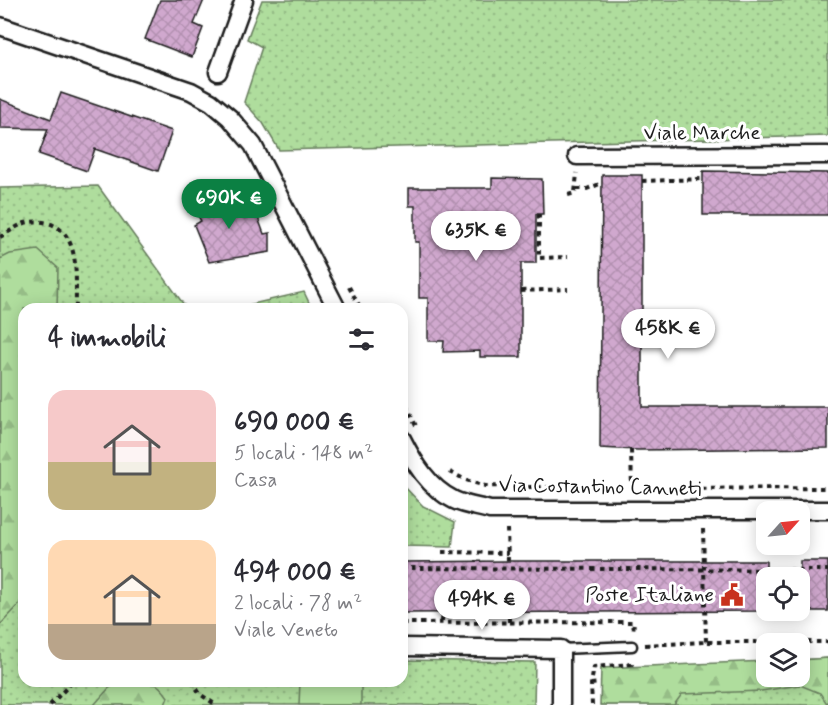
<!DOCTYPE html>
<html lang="it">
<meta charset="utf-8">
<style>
body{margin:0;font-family:Mynerve,sans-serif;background:#f2f2f3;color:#2b2b33;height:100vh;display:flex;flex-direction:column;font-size:22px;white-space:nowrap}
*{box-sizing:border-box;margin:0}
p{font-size:20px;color:#7c7c81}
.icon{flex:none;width:33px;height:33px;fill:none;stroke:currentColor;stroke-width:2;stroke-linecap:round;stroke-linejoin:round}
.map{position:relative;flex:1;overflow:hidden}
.details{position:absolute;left:18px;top:303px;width:390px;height:384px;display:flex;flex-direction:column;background:#fff;border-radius:18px;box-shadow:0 3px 15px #0003}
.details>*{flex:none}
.needle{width:39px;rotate:63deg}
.fabs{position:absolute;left:756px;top:501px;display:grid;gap:12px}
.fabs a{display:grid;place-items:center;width:54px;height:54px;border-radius:12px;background:#fff;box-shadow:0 3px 15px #0003;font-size:30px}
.price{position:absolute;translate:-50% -51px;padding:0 14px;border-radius:21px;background:#fff;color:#222;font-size:20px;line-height:39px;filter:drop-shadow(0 2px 3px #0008)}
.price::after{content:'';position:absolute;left:50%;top:36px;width:18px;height:14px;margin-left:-9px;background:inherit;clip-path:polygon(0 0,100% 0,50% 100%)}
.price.current{background:#0b8043;color:#fff}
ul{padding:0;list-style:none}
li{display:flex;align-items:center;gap:18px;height:150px;padding:0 30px}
li span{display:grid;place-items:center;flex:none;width:168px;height:120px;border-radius:18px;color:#555}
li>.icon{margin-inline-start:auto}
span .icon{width:72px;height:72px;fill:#fffc;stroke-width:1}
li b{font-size:26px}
h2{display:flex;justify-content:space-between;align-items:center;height:72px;padding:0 30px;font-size:26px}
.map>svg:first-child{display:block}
.grass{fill:url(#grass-dots);stroke:#667c5c;stroke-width:1.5}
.forest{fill:url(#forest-firs);stroke:#667c5c;stroke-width:1.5}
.garden{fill:#afdd9d;stroke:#667c5c;stroke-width:1.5}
.building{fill:url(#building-cross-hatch);stroke:#1c1c1c;stroke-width:1.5}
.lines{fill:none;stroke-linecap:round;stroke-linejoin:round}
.service-casing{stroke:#1c1c1c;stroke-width:13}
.minor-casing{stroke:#1c1c1c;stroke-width:21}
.path{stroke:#1c1c1c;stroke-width:4;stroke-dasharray:4.5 4.5;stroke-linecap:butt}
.service{stroke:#fff;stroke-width:8}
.minor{stroke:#fff;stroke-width:16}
.labels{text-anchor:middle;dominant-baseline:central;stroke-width:6;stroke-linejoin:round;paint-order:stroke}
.street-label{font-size:21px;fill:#1c1c1c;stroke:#fff}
.poi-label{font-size:21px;fill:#1c1c1c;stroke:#fff;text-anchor:end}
</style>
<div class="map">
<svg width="828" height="705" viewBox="0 0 828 705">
<defs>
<pattern id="grass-dots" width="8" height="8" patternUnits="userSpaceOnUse" patternTransform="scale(1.5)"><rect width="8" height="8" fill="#afdd9d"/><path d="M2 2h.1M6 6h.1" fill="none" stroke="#96bd87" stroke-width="1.8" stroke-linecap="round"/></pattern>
<pattern id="forest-firs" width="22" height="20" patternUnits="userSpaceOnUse" patternTransform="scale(1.5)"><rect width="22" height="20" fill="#afdd9d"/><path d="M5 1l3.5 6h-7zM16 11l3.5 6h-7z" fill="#96bd87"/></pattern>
<pattern id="building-cross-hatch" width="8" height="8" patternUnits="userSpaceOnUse" patternTransform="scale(1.5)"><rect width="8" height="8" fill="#d0a8ce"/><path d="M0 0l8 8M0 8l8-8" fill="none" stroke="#b290b0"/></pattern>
</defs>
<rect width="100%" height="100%" fill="#fff"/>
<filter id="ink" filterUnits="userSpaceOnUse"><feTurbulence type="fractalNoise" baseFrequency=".0167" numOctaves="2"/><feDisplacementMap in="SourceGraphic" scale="12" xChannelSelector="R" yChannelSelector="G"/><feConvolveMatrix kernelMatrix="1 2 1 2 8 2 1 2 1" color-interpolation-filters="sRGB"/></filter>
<g filter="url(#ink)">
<!-- grass -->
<path class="grass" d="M262,0H828V136L279,150L263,123L244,102L262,47L247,39Z
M98,186L187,309H24V681H402V660L535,662L534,705H0V188Z
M304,292L312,309H231Z
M402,484L423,506L455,522L452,547L402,546Z
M828,658V705H600L766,661V676H800V660Z"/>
<!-- forest -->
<path class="forest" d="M38,250L58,268L57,309H24V595L18,606L0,625V259L10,254Z
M828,658V705L820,693L800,685L761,691L682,694L674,705H600L601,668L766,661V676H800V660Z
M121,681C146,681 153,675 168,697L165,705H94L109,688Z"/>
<!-- garden -->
<path class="garden" d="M300,681H361V705H299Z"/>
<!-- building -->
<path class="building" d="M160,0H204L194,24L203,28L192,57L145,39Z
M61,93L172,131L158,171L95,149L87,171L39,154L48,129L0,128V99L51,119Z
M703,171L828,173V215H703Z
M602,175H642V407H828V448L638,450L600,448Z
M492,178L542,179L543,214H536V263H521V357H480V351L443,352L444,341H428V298H419V242H415V206H409V188H492Z
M222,190L232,204L237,200L245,219L257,215L264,234L270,233V252L209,262L194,225L201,221L194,209Z
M508,561H766V611L402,613V562Z
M800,561H828V611H800Z"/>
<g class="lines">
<!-- service casing -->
<g class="service-casing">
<path id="service" d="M561,649L632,646"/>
</g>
<!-- minor casing -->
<g class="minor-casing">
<path id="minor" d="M0,26L191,91L211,102L230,118L253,145L337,309
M218,72L244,0
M577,156L828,155
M402,439C414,463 429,488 454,500C464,505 479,507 490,510H828
M402,647L561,649V705"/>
</g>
<!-- path -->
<path class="path" d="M642,181L703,179
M577,189H587L602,183
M568,195L575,193L577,173
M539,214V258L568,257
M0,237C8,233 16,226 25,223C32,221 40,221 48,223C82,233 75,280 76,309
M349,287L361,309
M521,291L568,289
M402,397L416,426
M631,450L632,489
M450,472L466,480L485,486L620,489
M657,489L828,488
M507,529L508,561
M703,529L706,642
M442,552L508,553
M402,568L828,570
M442,622L443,606
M509,622V613
M402,623L634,622L633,632
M645,645L706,642H828
M192,681L200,694L216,705
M591,684L600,683
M50,705L73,681
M592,705L591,684L594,667L632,664V661"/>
<!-- service -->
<use href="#service" class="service"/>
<!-- minor -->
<use href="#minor" class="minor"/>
</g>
</g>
<!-- icons -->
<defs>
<g id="civic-bare" transform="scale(1.8)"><path d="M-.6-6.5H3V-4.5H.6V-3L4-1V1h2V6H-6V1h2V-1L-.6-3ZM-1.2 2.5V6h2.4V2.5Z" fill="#c8321e" stroke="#fff" stroke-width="2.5" paint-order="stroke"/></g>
</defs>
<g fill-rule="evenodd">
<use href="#civic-bare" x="732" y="595"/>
</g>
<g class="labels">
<!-- street labels -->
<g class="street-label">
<text x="702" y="133">Viale Marche</text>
<text transform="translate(600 487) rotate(1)">Via Costantino Canneti</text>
</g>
<!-- poi labels -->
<g class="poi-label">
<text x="714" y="595">Poste Italiane</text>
</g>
</g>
</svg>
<div class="fabs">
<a><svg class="needle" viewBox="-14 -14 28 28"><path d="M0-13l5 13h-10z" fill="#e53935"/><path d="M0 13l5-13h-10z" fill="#7c7c81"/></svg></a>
<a><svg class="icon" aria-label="locate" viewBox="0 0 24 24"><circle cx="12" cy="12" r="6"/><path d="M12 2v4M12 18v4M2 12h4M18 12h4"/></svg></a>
<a><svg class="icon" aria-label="layers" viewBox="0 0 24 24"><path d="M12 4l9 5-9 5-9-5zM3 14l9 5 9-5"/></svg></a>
</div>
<b class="price current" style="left:229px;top:230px">690K €</b>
<b class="price" style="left:476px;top:262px">635K €</b>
<b class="price" style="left:668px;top:360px">458K €</b>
<b class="price" style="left:482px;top:631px">494K €</b>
<section class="details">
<h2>4 immobili<svg class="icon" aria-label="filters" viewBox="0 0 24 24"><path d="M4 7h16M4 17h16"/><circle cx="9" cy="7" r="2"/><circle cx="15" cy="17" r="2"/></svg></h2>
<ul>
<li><span style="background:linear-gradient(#f6c9c9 60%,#c2b280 0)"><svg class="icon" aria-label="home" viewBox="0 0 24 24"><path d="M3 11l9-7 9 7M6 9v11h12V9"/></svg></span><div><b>690 000 €</b><p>5 locali · 148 m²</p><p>Casa</p></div></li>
<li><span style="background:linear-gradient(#ffd9b3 70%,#b9a48a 0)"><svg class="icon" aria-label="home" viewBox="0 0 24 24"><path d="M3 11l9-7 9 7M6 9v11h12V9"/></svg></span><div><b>494 000 €</b><p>2 locali · 78 m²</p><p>Viale Veneto</p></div></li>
</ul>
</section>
</div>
